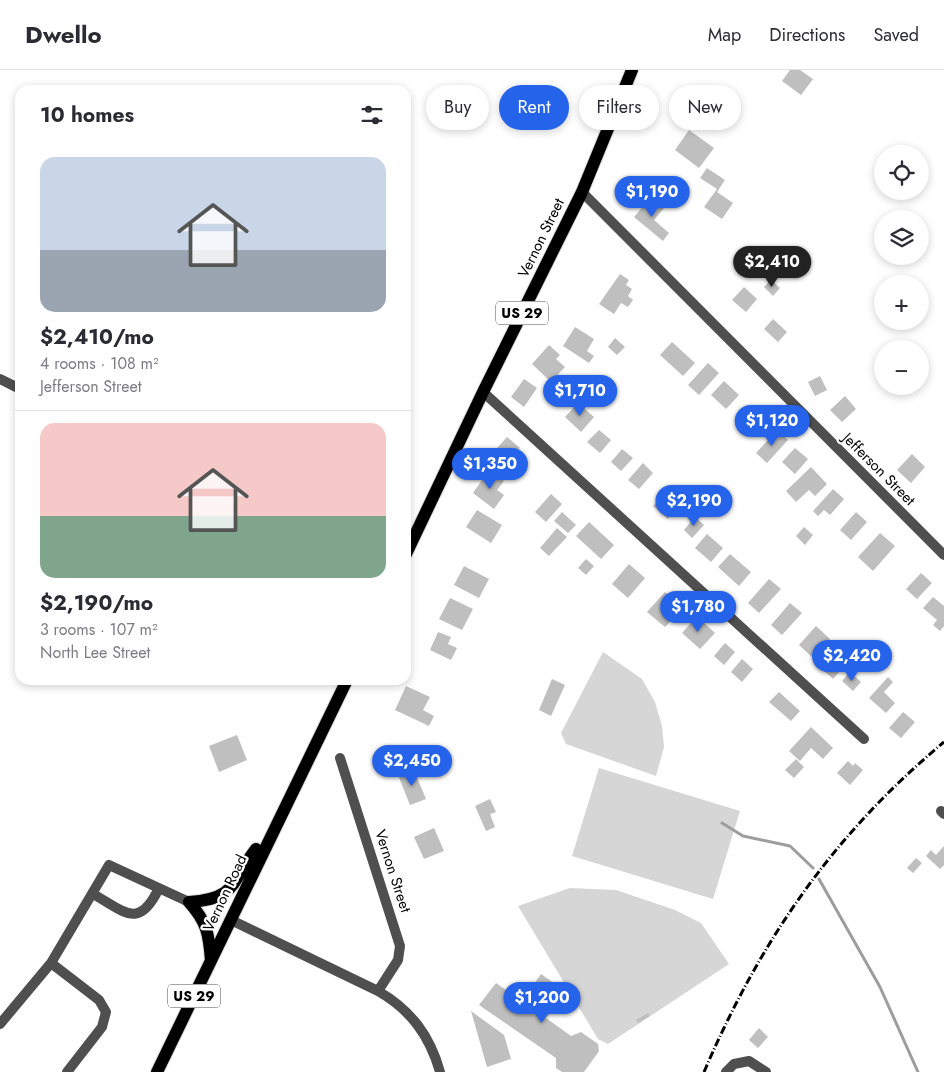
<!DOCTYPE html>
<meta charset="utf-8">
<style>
body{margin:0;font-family:Jost,sans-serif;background:#f2f2f3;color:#2b2b33;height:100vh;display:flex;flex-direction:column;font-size:19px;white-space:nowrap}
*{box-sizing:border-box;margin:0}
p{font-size:16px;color:#7c7c81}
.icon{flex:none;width:28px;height:28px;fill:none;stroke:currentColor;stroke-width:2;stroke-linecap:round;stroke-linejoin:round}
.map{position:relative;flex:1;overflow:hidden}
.panel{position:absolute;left:15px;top:15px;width:396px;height:600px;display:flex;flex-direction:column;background:#fff;border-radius:15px;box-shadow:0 2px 8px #0003}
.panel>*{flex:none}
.banner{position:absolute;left:426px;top:15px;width:442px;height:45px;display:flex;gap:10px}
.tools{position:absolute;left:874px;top:75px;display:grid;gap:10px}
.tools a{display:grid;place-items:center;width:55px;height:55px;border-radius:50%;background:#fff;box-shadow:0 2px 8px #0003;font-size:25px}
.price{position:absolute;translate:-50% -42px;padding:0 11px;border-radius:18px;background:#2563eb;color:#fff;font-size:16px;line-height:32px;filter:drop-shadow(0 1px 2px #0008)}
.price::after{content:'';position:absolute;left:50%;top:30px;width:15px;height:11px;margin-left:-8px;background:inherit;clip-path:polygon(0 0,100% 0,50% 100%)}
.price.on{background:#222;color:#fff}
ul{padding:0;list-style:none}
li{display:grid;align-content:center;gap:10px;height:265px;padding:0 25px}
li+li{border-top:1px solid #e1e1e2}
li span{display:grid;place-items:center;height:155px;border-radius:15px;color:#555}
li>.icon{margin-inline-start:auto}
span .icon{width:90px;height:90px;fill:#fffc;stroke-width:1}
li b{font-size:21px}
h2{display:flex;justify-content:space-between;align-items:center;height:60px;padding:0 25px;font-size:21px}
.pill{padding:0 18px;border-radius:22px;background:#fff;box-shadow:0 2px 8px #0003;font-size:18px;line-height:45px}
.pill.on{background:#2563eb;color:#fff}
header{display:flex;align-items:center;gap:30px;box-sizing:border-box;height:70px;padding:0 25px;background:#fff;border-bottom:1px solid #e1e1e2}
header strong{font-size:24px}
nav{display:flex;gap:28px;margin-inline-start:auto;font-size:18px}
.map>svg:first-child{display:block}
.green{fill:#d6d6d6}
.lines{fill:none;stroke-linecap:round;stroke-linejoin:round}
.stream{stroke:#9d9d9d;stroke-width:3}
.building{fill:#bfbfbf}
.major-casing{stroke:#dbdbdb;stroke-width:14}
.minor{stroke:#4f4f4f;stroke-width:10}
.major{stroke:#000;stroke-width:12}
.rail{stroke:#000;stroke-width:3;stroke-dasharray:8 2.5 1 2.5;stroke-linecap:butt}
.labels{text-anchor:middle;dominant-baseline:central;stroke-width:4.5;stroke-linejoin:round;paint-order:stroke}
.shield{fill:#fff;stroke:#4c4c4c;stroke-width:1}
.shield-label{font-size:14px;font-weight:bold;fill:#000}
.street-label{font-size:15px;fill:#000;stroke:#fff}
</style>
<header>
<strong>Dwello</strong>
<nav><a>Map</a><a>Directions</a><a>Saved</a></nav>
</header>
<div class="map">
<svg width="944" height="1002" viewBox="0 0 944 1002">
<rect width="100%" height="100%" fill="#fff"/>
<!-- green -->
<path class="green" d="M603,582L642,609L655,632L662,656L664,677L656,706L566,674L561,663Z
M599,698L740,741L713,829L572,786Z
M570,818L616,820L675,840L701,853L729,894L608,974L598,969L518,836Z"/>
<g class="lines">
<!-- stream -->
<path class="stream" d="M722,753L743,766L790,776L813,798
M819,809L880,917L918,1002"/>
</g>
<!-- building -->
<path class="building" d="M790,0H800L813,9L801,25L782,11Z
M689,60L714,78L699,98L675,80Z
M707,98L725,110L717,122L733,133L722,149L704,137L717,119L700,108Z
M651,127L664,138L654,150L669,163L663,171L634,147Z
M620,204L629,210L626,215L632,219L628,226L633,230L628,237L621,233L614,244L599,234Z
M771,210L780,218L773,226L764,217Z
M744,217L757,229L746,242L732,230Z
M773,249L787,262L778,272L764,259Z
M575,257L594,269L587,281L594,286L589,293L563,276Z
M615,268L625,277L617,285L608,277Z
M672,272L695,293L683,306L660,285Z
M549,275L560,285L556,289L565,297L551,312L532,294Z
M708,293L719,303L699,325L688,315Z
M820,306L827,320L815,326L808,312Z
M524,309L537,318L524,337L511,327Z
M724,311L739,325L726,339L711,325Z
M845,326L856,339L842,352L830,340Z
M578,333L594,347L581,362L565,347Z
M751,339L767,354L757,365L751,359L747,364L737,355Z
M599,360L611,370L600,383L587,372Z
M777,360L788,370L767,393L756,383Z
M507,367L520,378L502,398L490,386Z
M795,378L808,389L795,404L782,392Z
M622,379L633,388L621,401L611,392Z
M912,384L925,397L911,413L897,400Z
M643,393L653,403L639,419L628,410Z
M811,397L827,414L815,426L809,420L796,432L786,421Z
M489,400L504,411L497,420L504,425L494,439L473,423Z
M671,416L686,429L668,449L653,436Z
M833,419L844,429L830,445L824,440L818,446L813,441Z
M551,424L562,434L546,452L535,442Z
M477,440L502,455L491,473L466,457Z
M562,442L576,455L568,463L554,451Z
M856,442L867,452L851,470L840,460Z
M695,447L704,455L692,468L684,460Z
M589,452L614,475L601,489L576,466Z
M804,457L813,465L805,475L796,466Z
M557,458L567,467L549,486L540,478Z
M880,463L895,476L873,501L858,487Z
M707,464L723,478L711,492L695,478Z
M730,484L751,502L739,516L718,497Z
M586,489L594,496L586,505L578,498Z
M629,494L645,508L628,528L612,514Z
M464,496L489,509L479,528L454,515Z
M921,503L932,513L917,529L906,519Z
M769,509L781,519L759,543L748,533Z
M665,522L676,531L664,545L671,551L665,557L647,542Z
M933,527L944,536V556L940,561L933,555L937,550L923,538Z
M450,528L473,539L462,560L439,549Z
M790,533L802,543L782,565L771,555Z
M697,546L715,563L700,579L682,563Z
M816,556L830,569L813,588L799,575Z
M438,562L451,567L448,574L457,578L451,590L430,580Z
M725,573L735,582L724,595L714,586Z
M834,580L848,592L833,609L819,596Z
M742,589L753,599L742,612L731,602Z
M850,602L861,612L853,621L842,611Z
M888,607L893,612L884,622L895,633L886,643L869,628Z
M552,609L565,615L551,646L539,640Z
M406,616L430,627L423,640L434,646L429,656L395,640Z
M779,622L800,641L791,651L769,632Z
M903,642L915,652L901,668L889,658Z
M811,657L833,678L823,689L811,678L800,691L789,681Z
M237,665L247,690L219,702L209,676Z
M796,689L804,697L794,708L785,700Z
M848,691L853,696L855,693L863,700L850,715L837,703Z
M413,698L426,729L410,735L398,705Z
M490,729L496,742L490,744L495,757L486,761L475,736Z
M434,758L444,781L424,789L414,767Z
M944,776V795L940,799L926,786L931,780L936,785Z
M916,788L922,793L913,803L907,798Z
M541,904L565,921L546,948L571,966L581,962L598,974L599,981L584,1002H562L556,998V988L479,935L496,913L522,931Z
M471,941L504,965L511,989L487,997Z
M648,943L650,946L638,953L636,950Z
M759,958L768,967L758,978L749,970Z"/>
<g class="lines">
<!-- major casing -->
<g class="major-casing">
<path id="major" d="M406,484L483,322L582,122L632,0
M189,832C238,829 231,811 256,779
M189,832C207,852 209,864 211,891
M157,1002L347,610"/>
</g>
<!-- minor -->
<path class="minor" d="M582,122L944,485
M0,309L20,319
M483,322L864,669
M340,688L400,876L398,890L378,921
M941,741L944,744
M93,824C125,842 139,860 159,818
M231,850L378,921C411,940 430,966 440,1002
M51,893L99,930L106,942L102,957L67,1002
M0,954L51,893L109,795L189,832
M726,1002L734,994L749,991L766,1002"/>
<!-- major -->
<use href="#major" class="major"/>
<!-- rail -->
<path class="rail" d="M704,1002C761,869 833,765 944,672"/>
</g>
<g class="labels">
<!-- shield labels -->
<g class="shield">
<rect x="496" y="231.5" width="52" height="23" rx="4"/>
<rect x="168" y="914.5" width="52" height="23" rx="4"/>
</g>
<g class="shield-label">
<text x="522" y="243">US 29</text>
<text x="194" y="926">US 29</text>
</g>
<!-- street labels -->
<g class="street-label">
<text transform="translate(541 168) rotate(-64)">Vernon Street</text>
<text transform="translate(879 399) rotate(45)">Jefferson Street</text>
<text transform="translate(393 801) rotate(72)">Vernon Street</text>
<text transform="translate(225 823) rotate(-65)">Vernon Road</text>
</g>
</g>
</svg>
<div class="tools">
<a><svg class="icon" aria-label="locate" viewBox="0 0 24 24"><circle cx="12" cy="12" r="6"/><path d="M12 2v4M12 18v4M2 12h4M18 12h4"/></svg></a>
<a><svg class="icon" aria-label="layers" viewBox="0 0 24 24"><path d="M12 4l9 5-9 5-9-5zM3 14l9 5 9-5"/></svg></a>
<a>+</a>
<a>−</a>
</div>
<b class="price" style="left:652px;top:148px">$1,190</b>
<b class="price on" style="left:772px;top:218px">$2,410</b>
<b class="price" style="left:580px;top:347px">$1,710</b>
<b class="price" style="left:772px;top:377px">$1,120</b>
<b class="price" style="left:490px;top:420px">$1,350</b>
<b class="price" style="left:694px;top:457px">$2,190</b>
<b class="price" style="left:698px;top:563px">$1,780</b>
<b class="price" style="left:852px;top:612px">$2,420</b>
<b class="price" style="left:412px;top:717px">$2,450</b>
<b class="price" style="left:542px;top:954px">$1,200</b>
<div class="banner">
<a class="pill">Buy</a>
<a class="pill on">Rent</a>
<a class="pill">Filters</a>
<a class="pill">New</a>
</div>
<section class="panel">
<h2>10 homes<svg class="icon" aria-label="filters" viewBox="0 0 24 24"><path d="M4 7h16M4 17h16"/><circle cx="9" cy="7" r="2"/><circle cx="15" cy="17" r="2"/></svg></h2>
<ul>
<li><span style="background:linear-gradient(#c9d6e8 60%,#9aa5b1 0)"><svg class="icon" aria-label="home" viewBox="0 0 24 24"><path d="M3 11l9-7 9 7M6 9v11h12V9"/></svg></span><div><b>$2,410/mo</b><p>4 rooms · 108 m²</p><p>Jefferson Street</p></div></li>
<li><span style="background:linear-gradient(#f6c9c9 60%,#7fa58c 0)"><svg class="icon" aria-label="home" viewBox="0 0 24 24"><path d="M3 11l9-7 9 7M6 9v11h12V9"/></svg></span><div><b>$2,190/mo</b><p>3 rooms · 107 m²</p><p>North Lee Street</p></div></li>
</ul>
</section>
</div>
